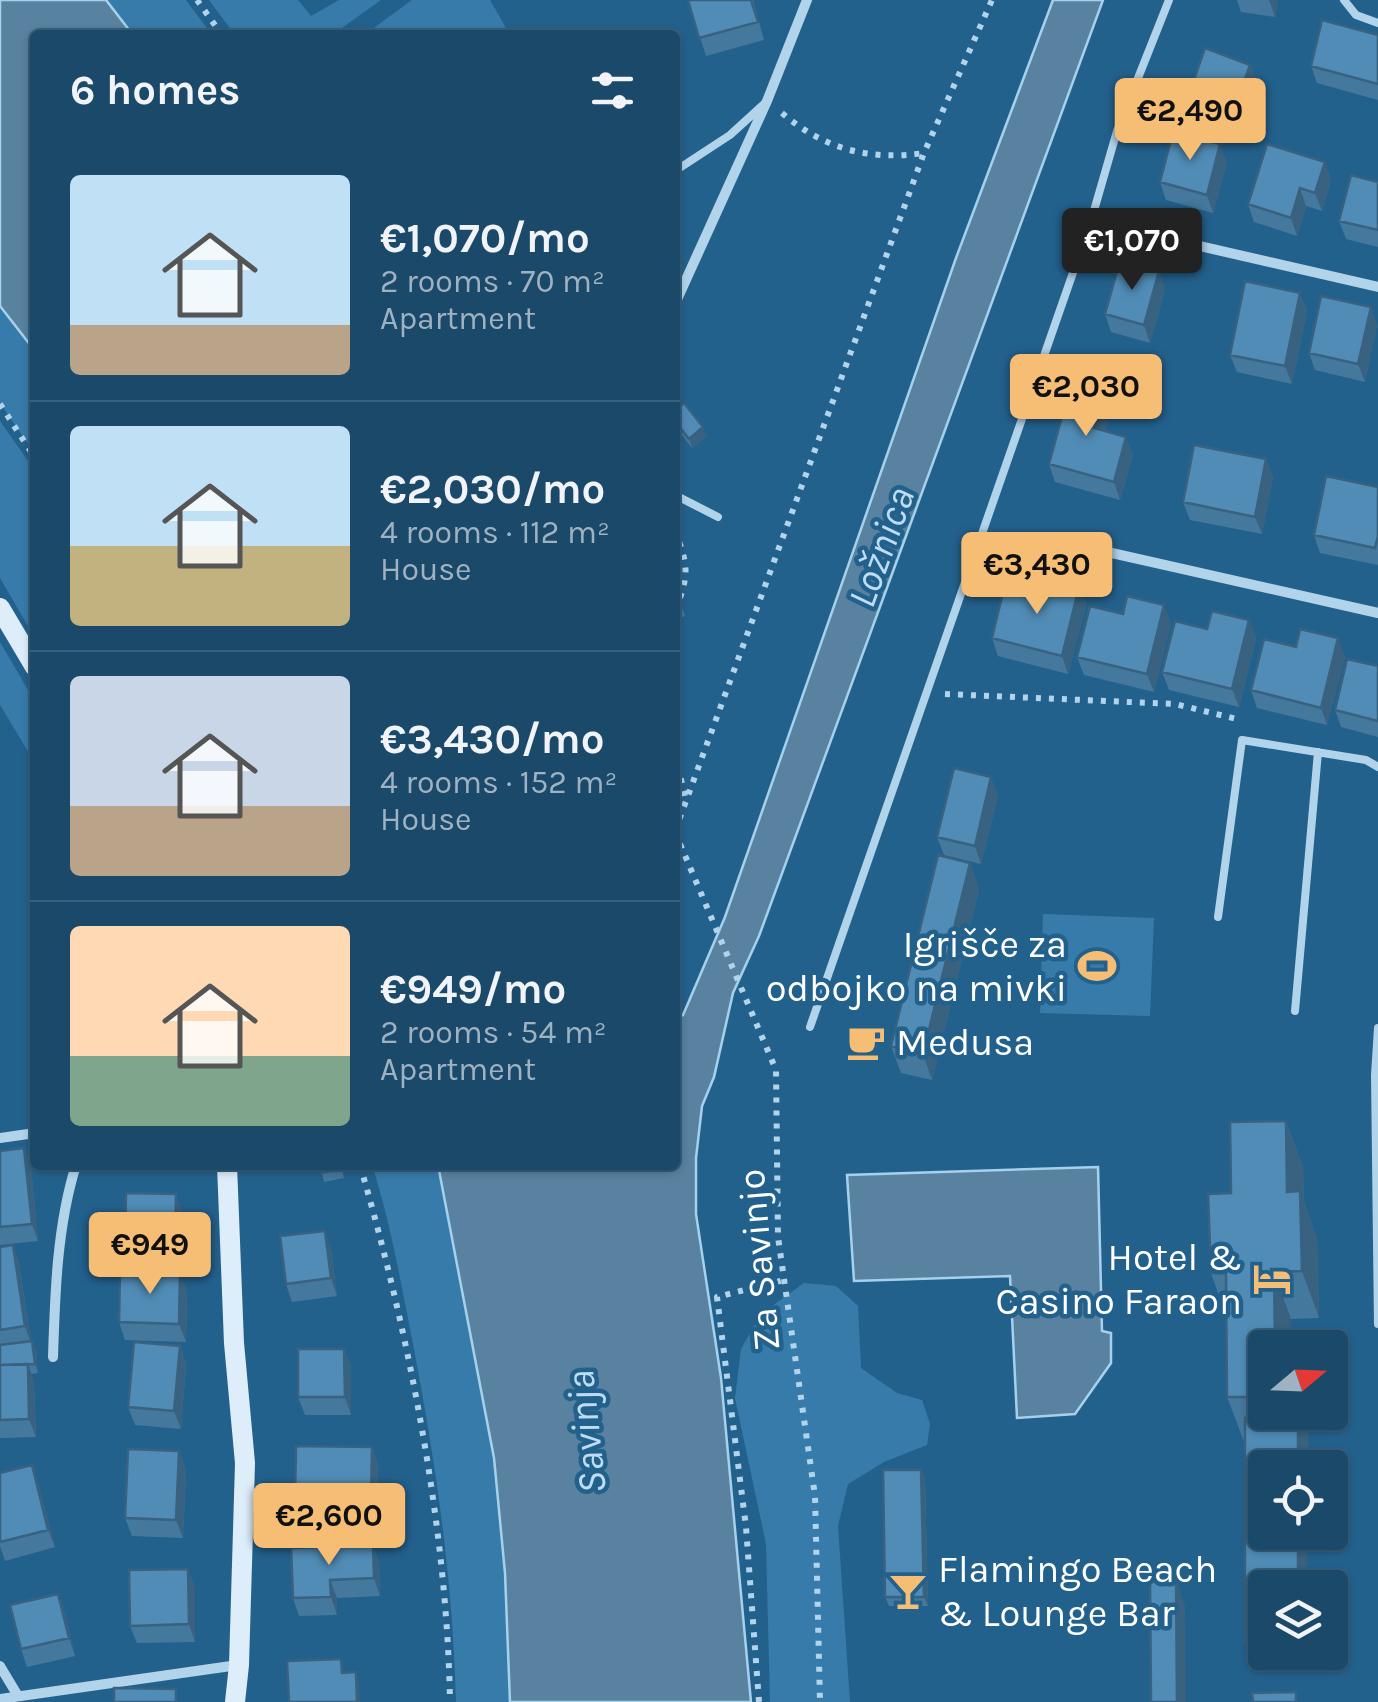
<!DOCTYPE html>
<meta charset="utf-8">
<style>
body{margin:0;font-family:Karla,sans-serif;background:#275372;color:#f1f3f6;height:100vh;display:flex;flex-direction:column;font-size:38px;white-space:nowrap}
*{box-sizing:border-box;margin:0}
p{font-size:32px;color:#9fb2c1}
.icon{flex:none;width:55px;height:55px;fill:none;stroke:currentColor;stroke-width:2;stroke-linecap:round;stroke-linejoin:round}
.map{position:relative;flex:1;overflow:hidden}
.panel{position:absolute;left:30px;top:30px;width:650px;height:1140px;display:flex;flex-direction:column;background:#1a496a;border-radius:10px;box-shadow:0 2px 8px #0004,0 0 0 2px #38617e}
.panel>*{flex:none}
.needle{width:65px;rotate:71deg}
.controls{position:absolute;left:1248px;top:1330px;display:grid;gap:20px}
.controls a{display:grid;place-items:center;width:100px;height:100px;border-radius:10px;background:#1a496a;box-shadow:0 2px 8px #0004,0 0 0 2px #38617e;font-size:50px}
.price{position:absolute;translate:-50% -85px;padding:0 22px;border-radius:10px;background:#f6be75;color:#111;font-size:32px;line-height:65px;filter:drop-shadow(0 2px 5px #0008)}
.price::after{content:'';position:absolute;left:50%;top:60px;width:30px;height:22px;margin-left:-15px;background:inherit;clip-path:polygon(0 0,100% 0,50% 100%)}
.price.on{background:#222;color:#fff}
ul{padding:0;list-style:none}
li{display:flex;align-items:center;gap:30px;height:250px;padding:0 40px}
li+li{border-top:2px solid #38617e}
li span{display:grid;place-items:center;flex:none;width:280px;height:200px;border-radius:10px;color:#555}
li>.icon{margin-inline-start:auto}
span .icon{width:120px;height:120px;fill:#fffc;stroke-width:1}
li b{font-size:42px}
h2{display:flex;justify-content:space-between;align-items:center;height:120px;padding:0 40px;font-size:42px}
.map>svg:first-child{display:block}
.green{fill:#377baa}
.water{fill:#5882a0;stroke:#a6d1ec;stroke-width:2.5}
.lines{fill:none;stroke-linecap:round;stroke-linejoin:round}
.path{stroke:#b2d4eb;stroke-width:6;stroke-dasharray:5 8;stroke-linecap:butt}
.lane{stroke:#b2d4eb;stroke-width:8}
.street{stroke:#b2d4eb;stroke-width:10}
.secondary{stroke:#ddedf9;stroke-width:20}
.wall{fill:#45789d}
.shaded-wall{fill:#38627f}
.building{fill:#508cb6;stroke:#38627f;stroke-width:2.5}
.labels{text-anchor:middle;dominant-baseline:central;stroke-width:9;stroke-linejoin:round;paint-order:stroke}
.poi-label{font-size:38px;fill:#fff;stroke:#23618d;text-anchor:end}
.street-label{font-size:38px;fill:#fff;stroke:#23618d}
.water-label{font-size:40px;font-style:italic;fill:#beddf2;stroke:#23618d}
</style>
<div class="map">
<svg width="1378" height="1702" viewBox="0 0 1378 1702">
<rect width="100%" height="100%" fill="#23618d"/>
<!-- green -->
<path class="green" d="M101,0H186L212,35H128Z
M209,0H298L311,16L339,0H381L332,35H235Z
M412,0H490L510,35H364Z
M0,302L35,352V454L0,403Z
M0,421L35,471V638L0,578Z
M0,642L35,702V763L0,705Z
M1043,914L1154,918L1150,1016L1040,1013Z
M372,1165H437L494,1458L505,1573L510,1702H456C453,1581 436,1463 413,1344C401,1284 391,1224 372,1165Z
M804,1283L836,1286L858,1306L861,1368L897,1393L922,1400L930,1424L927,1445L884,1462L848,1484L838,1526L850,1702H770L766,1544L735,1398L741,1349L761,1314Z"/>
<!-- water -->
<path class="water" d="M0,0H106L133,35H35V351L0,306Z
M1053,0H1103L759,936L733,993L714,1077L702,1106L696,1158V1214L721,1378L751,1702H510L505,1573L494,1458L438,1165H675V1019L683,1015L725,917L956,258Z
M1098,1167L1102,1331L1111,1333V1363L1075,1414L1017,1418L1010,1276L854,1281L847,1175Z"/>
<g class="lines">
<!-- path -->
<path class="path" d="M197,0L222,35
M782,113C824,149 869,161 924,153
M0,404L35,458
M675,530C689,568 689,574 675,612
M945,694L1175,704L1241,720
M675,753L686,801
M675,831L924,153L992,0
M675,832L776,1070L778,1237L815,1496L820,1702
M360,1165C409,1333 447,1527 450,1702
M759,1702L746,1527L717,1297L784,1280"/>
<!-- lane -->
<path class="lane" d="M1344,0L1356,15L1378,23
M675,171L730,135L764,104
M675,495L718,517
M1218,917L1242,740L1366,760L1378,767
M1295,1011L1318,752
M810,1027L1091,221L1117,131L1169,0
M1375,1075L1378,1028
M1378,1075H1375L1378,1324"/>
<!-- street -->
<path class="street" d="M1091,221L1378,287
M675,304L767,101L807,0
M1063,542L1378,613
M0,1138L35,1133
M53,1357C55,1293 57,1226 76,1165
M0,1666L18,1696
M0,1699L238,1665"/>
<!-- secondary -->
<path class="secondary" d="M0,608L35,667
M227,1165L234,1343L245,1463L239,1665L235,1702"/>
</g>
<!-- wall -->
<path class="wall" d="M688,0H753L764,40L706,56Z
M1237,0H1278L1275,17L1241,12Z
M1378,35V100L1317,83L1311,66Z
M1250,65L1257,82L1240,131L1194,115L1188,97Z
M1227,162L1213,213L1166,200L1160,182Z
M1325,162L1331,180L1322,211L1306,206L1297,236L1254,222L1248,204Z
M1378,182V247L1346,239L1339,221Z
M1165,289L1150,343L1111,332L1105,314Z
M1371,307L1377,325L1365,382L1315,370L1309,353Z
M1307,310L1292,384L1237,372L1230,355Z
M675,410L707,436L692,448L675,426Z
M1109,414L1105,431L1133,455L1120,500L1055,482L1049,464Z
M1266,459L1273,477L1262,534L1190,520L1183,502Z
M1378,487V565L1320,553L1314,535Z
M1079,587L1086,605L1068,674L998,656L992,638L1037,596Z
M675,588L685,616L675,620Z
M1123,614L1171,623L1154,692L1084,675L1077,657Z
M1249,620L1256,638L1239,707L1169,690L1162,672L1207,629Z
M1296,647L1345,656L1327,725L1257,708L1251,690Z
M1378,666V737L1341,727L1335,710Z
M998,795L981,864L944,855L937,837Z
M970,863L979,890L932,1080L901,1073L891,1046Z
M1286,1121L1303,1168L1304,1202L1317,1239L1319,1318L1291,1319L1265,1348V1412H1303L1308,1426L1307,1468H1265L1307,1532V1588H1265V1652H1307V1668H1255L1245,1642V1444L1227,1397L1226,1316L1211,1273Z
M24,1148L31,1166L38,1241L0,1245V1151Z
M320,1165H341L344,1178L324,1182Z
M182,1212V1270L132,1269L125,1251Z
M13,1245L19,1263L31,1342L36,1350L38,1373L31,1374L34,1382L36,1437L0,1438V1247Z
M331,1249L337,1296L292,1302L286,1284Z
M187,1290L186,1342L125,1340L119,1322Z
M180,1346L186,1364L181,1429L135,1425L128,1407Z
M344,1349L351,1367V1415H305L298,1397Z
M372,1447L378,1465L377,1515L302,1513L295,1496Z
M186,1469L183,1538L132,1536L125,1518Z
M921,1470L925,1479L928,1606H889L885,1597Z
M0,1473L38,1483L55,1547L5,1561L0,1546Z
M373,1545L379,1563L380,1596L337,1598V1615L299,1616L293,1598Z
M195,1587V1642L137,1643L130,1626Z
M65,1612L75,1656L27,1667L21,1649Z"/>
<!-- shaded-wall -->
<path class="shaded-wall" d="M1269,0H1278L1275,17Z
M1250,65L1257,82L1240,131L1233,113Z
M1220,144L1227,162L1213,213L1207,195Z
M1325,162L1331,180L1322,211L1315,193Z
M1300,188L1306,206L1297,236L1291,218Z
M1159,271L1165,289L1150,343L1144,325Z
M1300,293L1307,310L1292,384L1285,366Z
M1371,307L1377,325L1365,382L1358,364Z
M1103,396L1109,414L1101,446L1094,428Z
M703,427L707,436L692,448L689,439Z
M1126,437L1133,455L1120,500L1114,482Z
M1266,459L1273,477L1262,534L1255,517Z
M1079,587L1086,605L1068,674L1062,656Z
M1164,605L1171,623L1154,692L1147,674Z
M1249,620L1256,638L1239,707L1232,689Z
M1338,638L1345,656L1327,725L1321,708Z
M991,777L998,795L981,864L975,846Z
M970,863L979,890L932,1080L923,1054Z
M1286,1121L1303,1168L1304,1202L1317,1239L1319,1318L1302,1271L1287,1192Z
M24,1148L31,1166L38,1241L32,1224Z
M176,1194L182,1212V1270L175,1252Z
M325,1231L331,1249L337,1296L331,1278Z
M13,1245L19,1263L31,1344L25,1326Z
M180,1272L187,1290L186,1342L179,1324Z
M1274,1272L1291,1319V1348H1275Z
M32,1341L36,1350L38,1373L35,1364Z
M180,1346L186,1364L181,1429L174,1411Z
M344,1349L351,1367V1415L345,1397Z
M28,1364L34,1382L36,1437L29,1419Z
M1296,1412H1303L1308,1426L1307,1468H1298V1418Z
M372,1447L378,1465L377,1515L371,1497Z
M179,1451L186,1469L183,1538L176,1520Z
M32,1465L38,1483L55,1547L48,1530Z
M921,1470L925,1479L928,1606L924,1597Z
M1298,1532H1307V1588H1298Z
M373,1545L379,1563L380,1596L374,1578Z
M188,1569L195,1587V1642L189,1624Z
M1176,1579L1185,1606L1186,1702H1177Z
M330,1580L337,1598V1615L331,1597Z
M58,1594L65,1612L75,1656L69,1638Z
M1302,1652H1307V1668Z
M356,1672L359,1681L360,1702H357Z"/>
<!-- building -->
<path class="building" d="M688,0H751L758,22L699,38Z
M1322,20L1378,35V84L1311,66Z
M1205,48L1250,65L1233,113L1188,97Z
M1173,132L1220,144L1207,195L1160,182Z
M1267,144L1325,162L1315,193L1300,188L1291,218L1248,204Z
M1351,175L1378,182V230L1339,221Z
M1120,261L1159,271L1144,325L1105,314Z
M1245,281L1300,293L1285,366L1230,355Z
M1321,296L1371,307L1358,364L1309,353Z
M1070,387L1103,396L1094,428L1126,437L1114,482L1049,464Z
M684,403L703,427L689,439L675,421V410Z
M1194,445L1266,459L1255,517L1183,502Z
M1326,476L1378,487V536L1375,548L1314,535Z
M1042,577L1079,587L1062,656L992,638L1004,588L1037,596Z
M1127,596L1164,605L1147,674L1077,657L1090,606L1123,614Z
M1212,611L1249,620L1232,689L1162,672L1175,621L1207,629Z
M1300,629L1338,638L1321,708L1251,690L1264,639L1296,647Z
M1347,659L1378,666V721L1335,710Z
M954,768L991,777L975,846L937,837Z
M938,855L970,863L923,1054L891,1046Z
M1286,1121L1287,1192L1300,1191L1302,1271L1274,1272L1275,1348H1265V1397H1227L1226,1273H1211L1208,1194L1231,1193L1230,1122Z
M24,1148L32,1224L0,1227V1151Z
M320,1165H340L341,1169L321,1173Z
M126,1193L176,1194L175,1252L125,1251Z
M325,1231L331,1278L286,1284L280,1236Z
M13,1245L25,1326L0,1330V1247Z
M120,1270L180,1272L179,1324L119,1322Z
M32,1341L35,1364L0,1365V1345Z
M134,1342L180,1346L174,1411L128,1407Z
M298,1349H344L345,1397H298Z
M28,1364L29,1419L0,1420V1365Z
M1245,1418H1298V1468H1265V1532H1298V1588H1265V1642H1245Z
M296,1446L372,1447L371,1497L295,1496Z
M128,1449L179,1451L176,1520L125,1518Z
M32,1465L48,1530L0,1542V1473Z
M883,1470H921L924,1597H885Z
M373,1545L374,1578L330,1580L331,1597L293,1598L291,1548Z
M188,1569L189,1624L130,1626L129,1570Z
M1176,1579L1177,1702H1151L1150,1580Z
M58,1594L69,1638L21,1649L10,1605Z
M341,1659L342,1673L356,1672L357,1702H289L287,1661Z
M114,1688L176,1689V1702H114Z
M1296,1692V1702H1253L1252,1693Z"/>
<!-- icons -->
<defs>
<g id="stadium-bare" transform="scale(3)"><path d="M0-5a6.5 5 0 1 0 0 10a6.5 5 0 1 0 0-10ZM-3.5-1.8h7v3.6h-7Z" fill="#f6be75" stroke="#23618d" stroke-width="2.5" paint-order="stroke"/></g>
<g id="cafe-bare" transform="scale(3)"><path d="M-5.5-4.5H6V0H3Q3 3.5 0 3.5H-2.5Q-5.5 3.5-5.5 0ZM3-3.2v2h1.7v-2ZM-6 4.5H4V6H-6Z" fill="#f6be75" stroke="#23618d" stroke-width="2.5" paint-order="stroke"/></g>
<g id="hotel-bare" transform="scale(3)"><path d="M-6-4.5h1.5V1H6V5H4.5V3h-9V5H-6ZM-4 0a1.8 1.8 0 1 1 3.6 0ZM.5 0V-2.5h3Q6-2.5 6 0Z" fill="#f6be75" stroke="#23618d" stroke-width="2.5" paint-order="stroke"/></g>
<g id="bar-bare" transform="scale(3)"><path d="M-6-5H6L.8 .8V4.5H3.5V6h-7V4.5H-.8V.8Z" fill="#f6be75" stroke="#23618d" stroke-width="2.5" paint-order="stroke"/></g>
</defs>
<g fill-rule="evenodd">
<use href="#stadium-bare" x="1097" y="966"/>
<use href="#cafe-bare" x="866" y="1042"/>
<use href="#hotel-bare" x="1272" y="1279"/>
<use href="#bar-bare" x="908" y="1591"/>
</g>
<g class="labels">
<!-- poi labels -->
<g class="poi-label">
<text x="1067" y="944">Igrišče za<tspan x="1067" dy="44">odbojko na mivki</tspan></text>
<text x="896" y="1042" text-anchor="start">Medusa</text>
<text x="1242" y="1257">Hotel &amp;<tspan x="1242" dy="44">Casino Faraon</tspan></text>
<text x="938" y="1569" text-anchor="start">Flamingo Beach<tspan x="938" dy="44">&amp; Lounge Bar</tspan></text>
</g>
<!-- street labels -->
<g class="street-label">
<text transform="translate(759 1260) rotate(-95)">Za Savinjo</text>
</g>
<!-- water labels -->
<g class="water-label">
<text transform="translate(881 547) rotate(-70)">Ložnica</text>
<text transform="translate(586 1432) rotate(-96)">Savinja</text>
</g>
</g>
</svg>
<div class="controls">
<a><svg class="needle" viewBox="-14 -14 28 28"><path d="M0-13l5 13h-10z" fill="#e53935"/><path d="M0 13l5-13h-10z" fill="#9fb2c1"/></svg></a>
<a><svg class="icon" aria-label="locate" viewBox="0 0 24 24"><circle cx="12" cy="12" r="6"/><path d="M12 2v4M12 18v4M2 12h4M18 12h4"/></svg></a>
<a><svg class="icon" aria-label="layers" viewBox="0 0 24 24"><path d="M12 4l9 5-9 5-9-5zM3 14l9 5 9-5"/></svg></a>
</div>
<b class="price" style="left:1190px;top:163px">€2,490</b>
<b class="price on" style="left:1132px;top:293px">€1,070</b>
<b class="price" style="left:1086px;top:439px">€2,030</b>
<b class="price" style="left:1037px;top:617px">€3,430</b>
<b class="price" style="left:150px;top:1297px">€949</b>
<b class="price" style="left:329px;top:1568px">€2,600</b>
<section class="panel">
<h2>6 homes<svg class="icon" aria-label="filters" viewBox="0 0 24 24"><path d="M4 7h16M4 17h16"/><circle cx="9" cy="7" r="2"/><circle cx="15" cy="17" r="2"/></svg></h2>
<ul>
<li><span style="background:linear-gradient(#bfe0f5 75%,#b9a48a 0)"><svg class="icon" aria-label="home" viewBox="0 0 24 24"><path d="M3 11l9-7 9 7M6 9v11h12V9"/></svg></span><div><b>€1,070/mo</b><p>2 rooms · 70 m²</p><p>Apartment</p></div></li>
<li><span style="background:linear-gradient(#bfe0f5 60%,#c2b280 0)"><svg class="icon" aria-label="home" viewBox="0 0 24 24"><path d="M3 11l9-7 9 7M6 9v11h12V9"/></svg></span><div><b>€2,030/mo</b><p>4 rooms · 112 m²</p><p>House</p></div></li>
<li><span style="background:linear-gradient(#c9d6e8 65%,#b9a48a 0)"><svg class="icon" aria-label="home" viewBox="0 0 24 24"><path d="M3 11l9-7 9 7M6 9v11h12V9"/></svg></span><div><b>€3,430/mo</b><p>4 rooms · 152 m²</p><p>House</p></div></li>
<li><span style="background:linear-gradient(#ffd9b3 65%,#7fa58c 0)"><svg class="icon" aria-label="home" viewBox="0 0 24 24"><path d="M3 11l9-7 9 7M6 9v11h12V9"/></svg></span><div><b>€949/mo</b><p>2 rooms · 54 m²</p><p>Apartment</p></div></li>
</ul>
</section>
</div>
